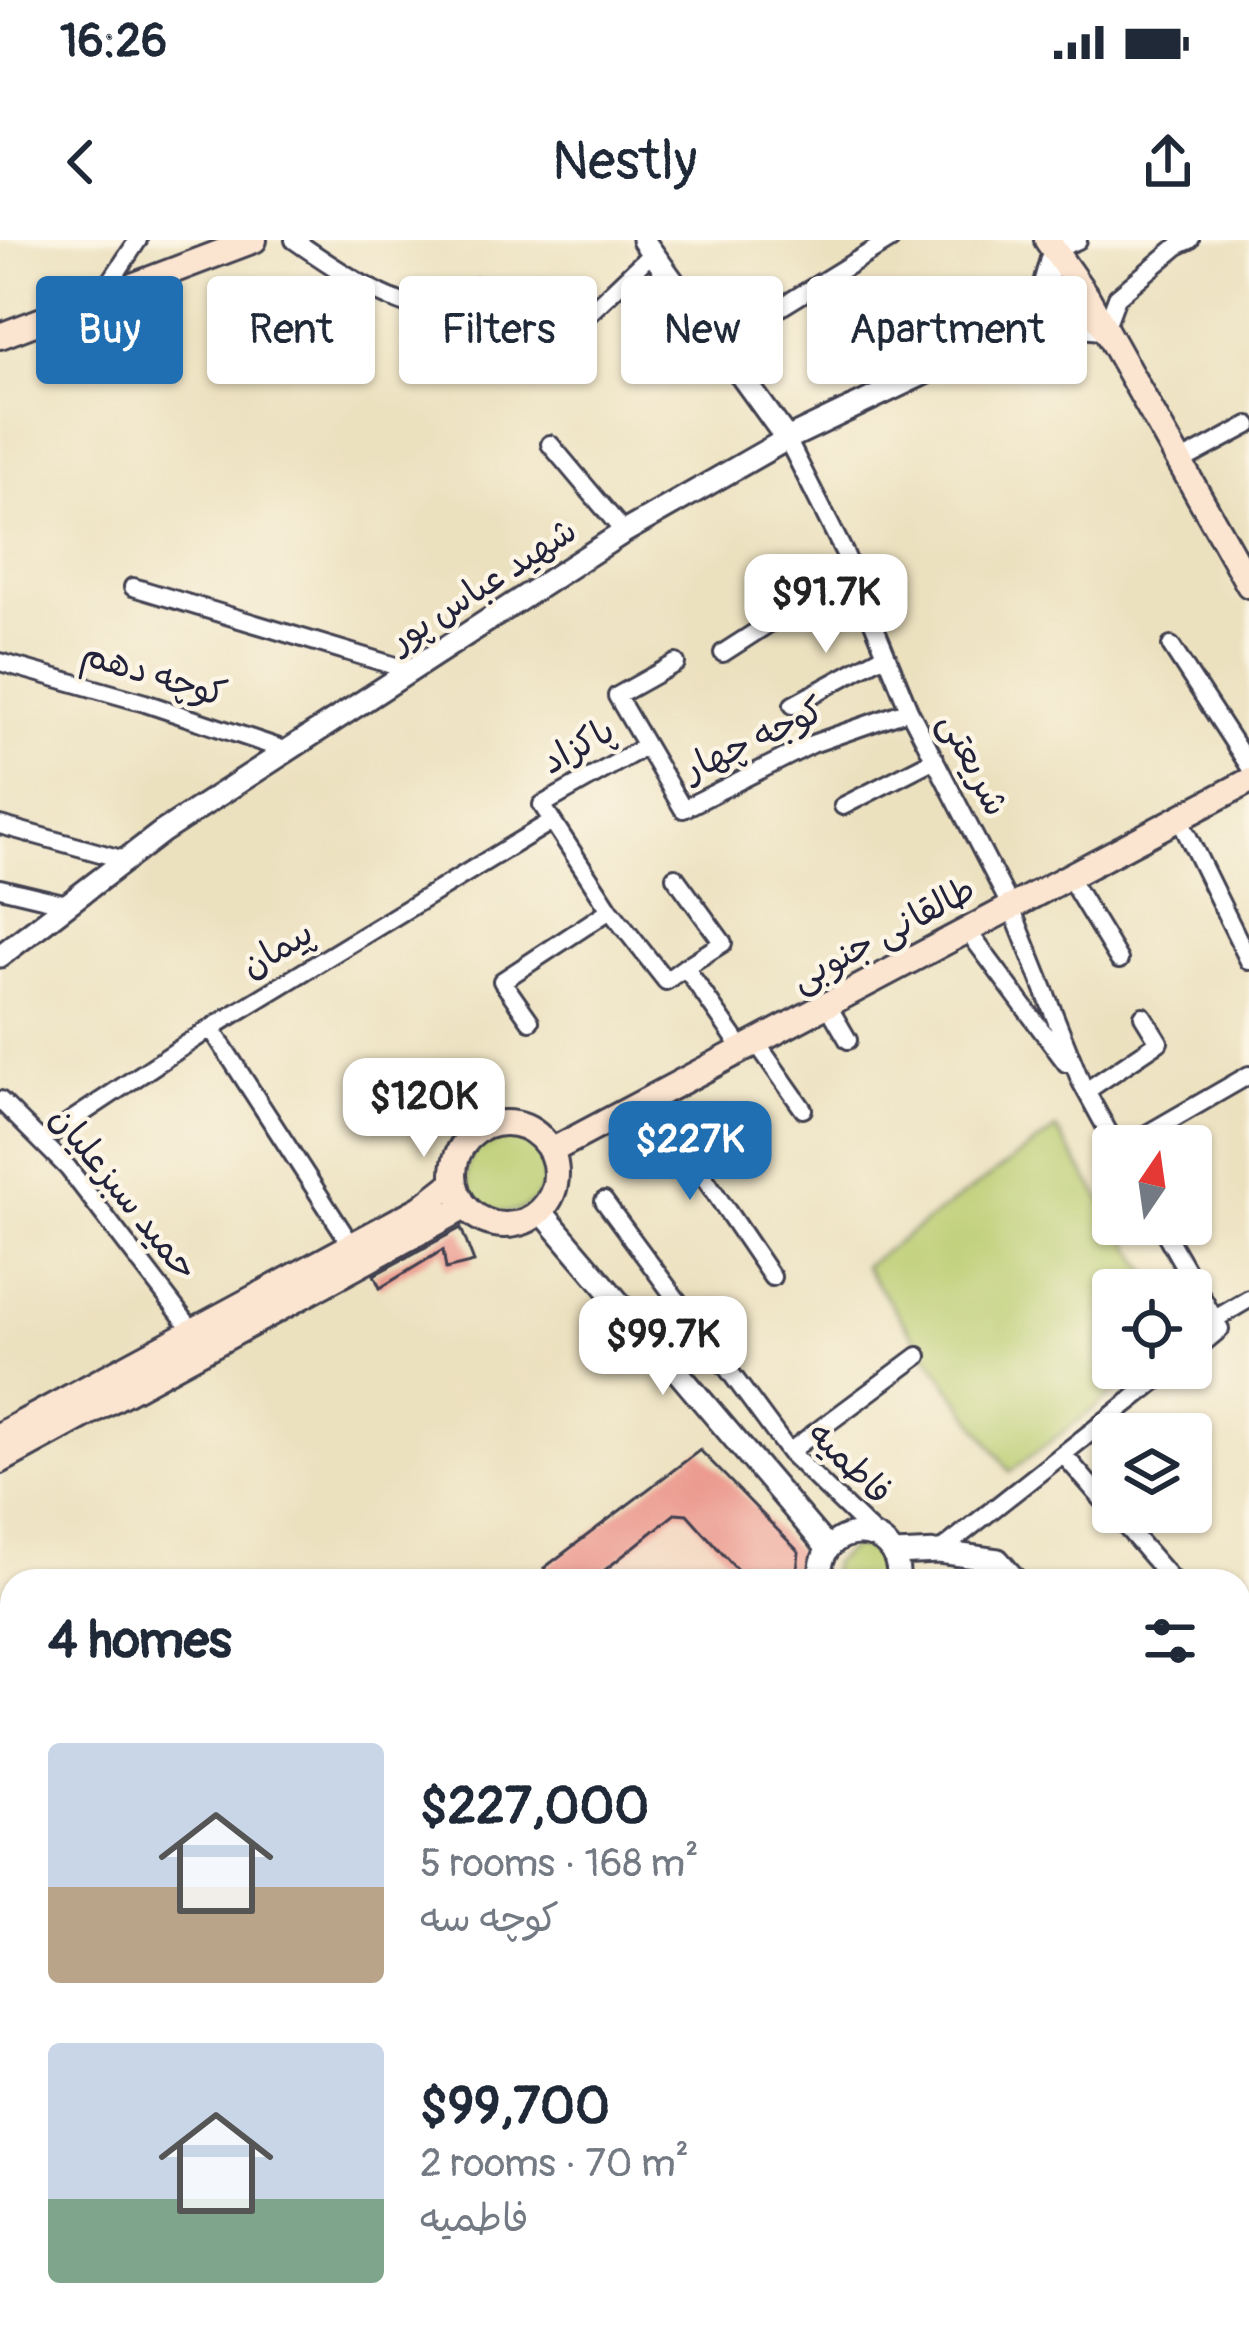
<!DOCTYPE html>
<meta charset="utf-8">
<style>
body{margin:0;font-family:Pangolin,"Playpen Sans Arabic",sans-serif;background:#f2f2f3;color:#1f2937;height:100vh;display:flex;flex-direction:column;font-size:45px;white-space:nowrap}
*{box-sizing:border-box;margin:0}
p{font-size:39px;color:#747a83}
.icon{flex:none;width:66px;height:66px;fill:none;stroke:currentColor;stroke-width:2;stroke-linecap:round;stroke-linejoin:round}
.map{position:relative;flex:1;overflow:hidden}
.sheet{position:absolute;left:0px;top:1329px;width:1251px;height:771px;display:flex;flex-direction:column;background:#fff;border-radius:36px 36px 0 0;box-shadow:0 3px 9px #0004}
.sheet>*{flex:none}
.top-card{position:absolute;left:36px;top:36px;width:1179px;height:108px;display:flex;gap:24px}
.needle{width:78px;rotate:13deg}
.fabs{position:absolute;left:1092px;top:885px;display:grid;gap:24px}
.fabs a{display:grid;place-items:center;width:120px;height:120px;border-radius:12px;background:#fff;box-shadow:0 3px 9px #0004;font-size:60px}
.price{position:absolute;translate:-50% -102px;padding:0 27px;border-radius:24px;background:#fff;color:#222;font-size:39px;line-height:78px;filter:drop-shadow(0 3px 6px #0008)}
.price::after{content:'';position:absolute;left:50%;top:72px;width:36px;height:27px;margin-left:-18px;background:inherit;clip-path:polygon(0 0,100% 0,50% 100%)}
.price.current{background:#1f6fb2;color:#fff}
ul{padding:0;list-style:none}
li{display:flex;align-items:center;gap:36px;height:300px;padding:0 48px}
li span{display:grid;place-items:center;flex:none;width:336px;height:240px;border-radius:12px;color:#555}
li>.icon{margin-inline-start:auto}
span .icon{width:144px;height:144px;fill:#fffc;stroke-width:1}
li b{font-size:51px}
h2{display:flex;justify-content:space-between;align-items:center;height:144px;padding:0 48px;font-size:51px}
.pill{padding:0 42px;border-radius:12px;background:#fff;box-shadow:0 3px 9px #0004;font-size:42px;line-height:108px}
.pill.current{background:#1f6fb2;color:#fff}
.status{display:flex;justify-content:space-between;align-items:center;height:84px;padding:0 60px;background:#fff;direction:ltr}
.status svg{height:33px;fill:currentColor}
header{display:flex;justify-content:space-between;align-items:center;height:156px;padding:0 48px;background:#fff;font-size:54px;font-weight:600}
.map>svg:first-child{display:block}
.built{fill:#f2d4be}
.green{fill:#bacc70;stroke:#6e7756;stroke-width:3}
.building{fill:#eb978c}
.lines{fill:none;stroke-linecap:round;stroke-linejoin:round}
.minor-casing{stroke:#403f4f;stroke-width:22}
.tertiary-casing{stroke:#403f4f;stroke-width:27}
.secondary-casing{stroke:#403f4f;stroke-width:30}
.path{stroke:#403f4f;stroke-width:3;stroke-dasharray:9 9;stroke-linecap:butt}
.minor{stroke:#fff;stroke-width:16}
.tertiary{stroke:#fff;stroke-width:21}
.secondary{stroke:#fce5d0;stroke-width:24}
.labels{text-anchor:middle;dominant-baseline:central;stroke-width:9;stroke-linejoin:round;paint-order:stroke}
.street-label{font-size:36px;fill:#22223b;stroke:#fcf5e5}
</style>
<div class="status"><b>16:26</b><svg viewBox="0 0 49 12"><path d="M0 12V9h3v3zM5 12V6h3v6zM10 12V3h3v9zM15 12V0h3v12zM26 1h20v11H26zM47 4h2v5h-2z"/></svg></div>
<header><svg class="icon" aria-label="back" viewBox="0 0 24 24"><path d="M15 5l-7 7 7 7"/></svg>Nestly<svg class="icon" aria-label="share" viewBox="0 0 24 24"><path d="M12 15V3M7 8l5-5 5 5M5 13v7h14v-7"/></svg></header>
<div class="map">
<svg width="1249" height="2099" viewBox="0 0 1249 2099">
<rect width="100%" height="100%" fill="#fcf5e5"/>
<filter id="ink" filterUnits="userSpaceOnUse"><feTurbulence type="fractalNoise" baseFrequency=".00833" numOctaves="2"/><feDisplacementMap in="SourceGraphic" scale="24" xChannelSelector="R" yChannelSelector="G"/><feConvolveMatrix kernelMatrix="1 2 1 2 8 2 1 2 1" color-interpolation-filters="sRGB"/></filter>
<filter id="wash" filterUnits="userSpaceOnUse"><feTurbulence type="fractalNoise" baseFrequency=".004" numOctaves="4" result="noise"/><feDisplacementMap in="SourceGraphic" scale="48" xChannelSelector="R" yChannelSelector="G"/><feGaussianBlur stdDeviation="2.7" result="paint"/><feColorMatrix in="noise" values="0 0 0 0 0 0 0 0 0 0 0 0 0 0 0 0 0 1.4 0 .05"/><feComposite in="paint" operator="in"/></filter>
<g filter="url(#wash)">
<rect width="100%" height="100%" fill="#ece1bf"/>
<!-- built -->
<path class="built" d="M700,1210L798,1312L796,1341H555L544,1328Z"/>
<!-- green -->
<path class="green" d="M1056,889L1113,978V984H1117L1159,1050H1113V1128H1148L1010,1232L864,1026Z
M467 933a39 39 0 1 1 78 0a39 39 0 1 1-78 0Z
M853,1306L879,1313L887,1330L886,1341H832V1323Z
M0,1673L12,1687V2088H346L355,2099H0Z"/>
<g id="blocks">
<!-- building -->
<path class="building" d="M461,988L474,1022L446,1029L443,1010L380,1048L374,1035Z
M700,1210L799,1312L796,1341H747L687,1274L676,1273L605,1330V1341H555L544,1328Z"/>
</g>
</g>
<g filter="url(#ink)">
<use href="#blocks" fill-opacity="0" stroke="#403f4f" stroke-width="3"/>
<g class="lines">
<!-- minor casing -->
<g class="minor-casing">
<path id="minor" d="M294,0C337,30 397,72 451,73L479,46L531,88L559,102L652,13
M1054,10L1078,0
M101,56L138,0
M1105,89L1117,57L1179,5L1190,0
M719,105L890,0
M412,110L429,73
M787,199L845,314L909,470L1011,667L1081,842L1116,906
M550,204L624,292
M1180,222L1249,185
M133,347L412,431
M1171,406L1249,526
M723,413L852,330
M0,422L145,463L288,511
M676,423L617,456L683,569L812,504L909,470
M793,465L886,414
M646,506L542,565L610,670L666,741L685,727L743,810
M843,566L935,519
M1180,580L1249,721
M0,585L125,620
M1068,636L1119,720
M675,637L723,703L685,727
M0,648L67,664
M967,690L1066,823
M827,764L848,800
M530,781L502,741L610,670
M211,788L352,1006
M756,802L803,869
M1086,851L1159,802L1143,776
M651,859L772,1037
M0,860L68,928L193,1091
M42,900L211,788L552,581
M1126,906L1249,835
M604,961L789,1212L879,1299
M1160,984L1220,1089L1191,1113
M1215,1079L1249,1059
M789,1212L918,1116
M1063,1214L1173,1341
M939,1312L1172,1128
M1239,1413L1249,1424
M1239,1652L1249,1645
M1239,1929L1249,1922
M658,2088L667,2099
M1045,2088L1053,2099
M1180,2088L1188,2099
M498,2099L514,2088
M980,2099L997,2088"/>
</g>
<!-- tertiary casing -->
<g class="tertiary-casing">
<path id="tertiary" d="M643,0L787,199
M1034,81L1054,10
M1034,81L1105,89
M0,716L162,592L624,292L787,199L1034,81
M541,971L828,1309
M894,1314L939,1312L998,1320L1016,1341
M821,1341C814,1280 902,1277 898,1341
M0,1583L12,1598
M1239,1607L1249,1619
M0,1622L12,1637
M374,2088L383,2099
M408,2088L417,2099"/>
</g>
<!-- secondary casing -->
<g class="secondary-casing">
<path id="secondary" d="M1047,0L1087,57L1249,345
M0,96L254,0
M454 934a51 51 0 1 1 102 0a51 51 0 1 1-102 0Z
M551,911L1249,541
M0,1195L421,968L453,943
M0,1221L465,967"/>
</g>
<!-- path -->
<path class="path" d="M0,1673L12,1687
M0,1748L12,1762
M0,1803L12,1804
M0,1873L12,1870
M0,1979L12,1992
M0,2065L12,2054"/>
<!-- minor -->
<use href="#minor" class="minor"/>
<!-- tertiary -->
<use href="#tertiary" class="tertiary"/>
<!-- secondary -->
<use href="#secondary" class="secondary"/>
</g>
</g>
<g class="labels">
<!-- street labels -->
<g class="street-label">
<text transform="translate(483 345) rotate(-33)">شهید عباس پور</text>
<text transform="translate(154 434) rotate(17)">کوچه دهم</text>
<text transform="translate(754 499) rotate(-25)">کوجه چهار</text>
<text transform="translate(578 506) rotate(-29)">پاکزاد</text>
<text transform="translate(974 524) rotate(63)">شریعتی</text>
<text transform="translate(883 694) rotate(-28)">طالقانی جنوبی</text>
<text transform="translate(277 709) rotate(-31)">پیمان</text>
<text transform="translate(124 953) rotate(51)">حمید سبزعلیان</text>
<text transform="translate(850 1223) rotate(45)">فاطمیه</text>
</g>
</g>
</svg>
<div class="fabs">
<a><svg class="needle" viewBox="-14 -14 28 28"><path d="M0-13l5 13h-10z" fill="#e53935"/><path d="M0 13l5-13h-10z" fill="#747a83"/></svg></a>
<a><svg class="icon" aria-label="locate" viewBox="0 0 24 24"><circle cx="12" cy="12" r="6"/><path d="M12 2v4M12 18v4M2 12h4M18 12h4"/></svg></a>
<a><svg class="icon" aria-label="layers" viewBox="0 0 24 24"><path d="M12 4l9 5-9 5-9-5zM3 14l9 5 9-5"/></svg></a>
</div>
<b class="price" style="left:826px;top:416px">$91.7K</b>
<b class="price" style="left:424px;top:920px">$120K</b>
<b class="price current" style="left:690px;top:963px">$227K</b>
<b class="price" style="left:663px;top:1158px">$99.7K</b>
<div class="top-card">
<a class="pill current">Buy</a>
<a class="pill">Rent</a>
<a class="pill">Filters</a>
<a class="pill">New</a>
<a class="pill">Apartment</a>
</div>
<section class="sheet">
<h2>4 homes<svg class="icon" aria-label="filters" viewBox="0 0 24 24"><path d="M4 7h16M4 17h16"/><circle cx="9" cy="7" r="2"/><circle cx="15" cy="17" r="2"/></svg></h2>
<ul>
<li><span style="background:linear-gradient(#c9d6e8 60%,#b9a48a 0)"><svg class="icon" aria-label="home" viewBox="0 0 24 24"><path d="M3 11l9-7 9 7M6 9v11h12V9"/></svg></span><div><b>$227,000</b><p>5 rooms · 168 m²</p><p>کوچه سه</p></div></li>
<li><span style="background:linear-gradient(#c9d6e8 65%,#7fa58c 0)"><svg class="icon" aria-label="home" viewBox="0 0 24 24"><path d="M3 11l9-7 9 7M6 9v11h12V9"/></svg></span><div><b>$99,700</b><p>2 rooms · 70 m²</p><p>فاطمیه</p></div></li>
</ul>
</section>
</div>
